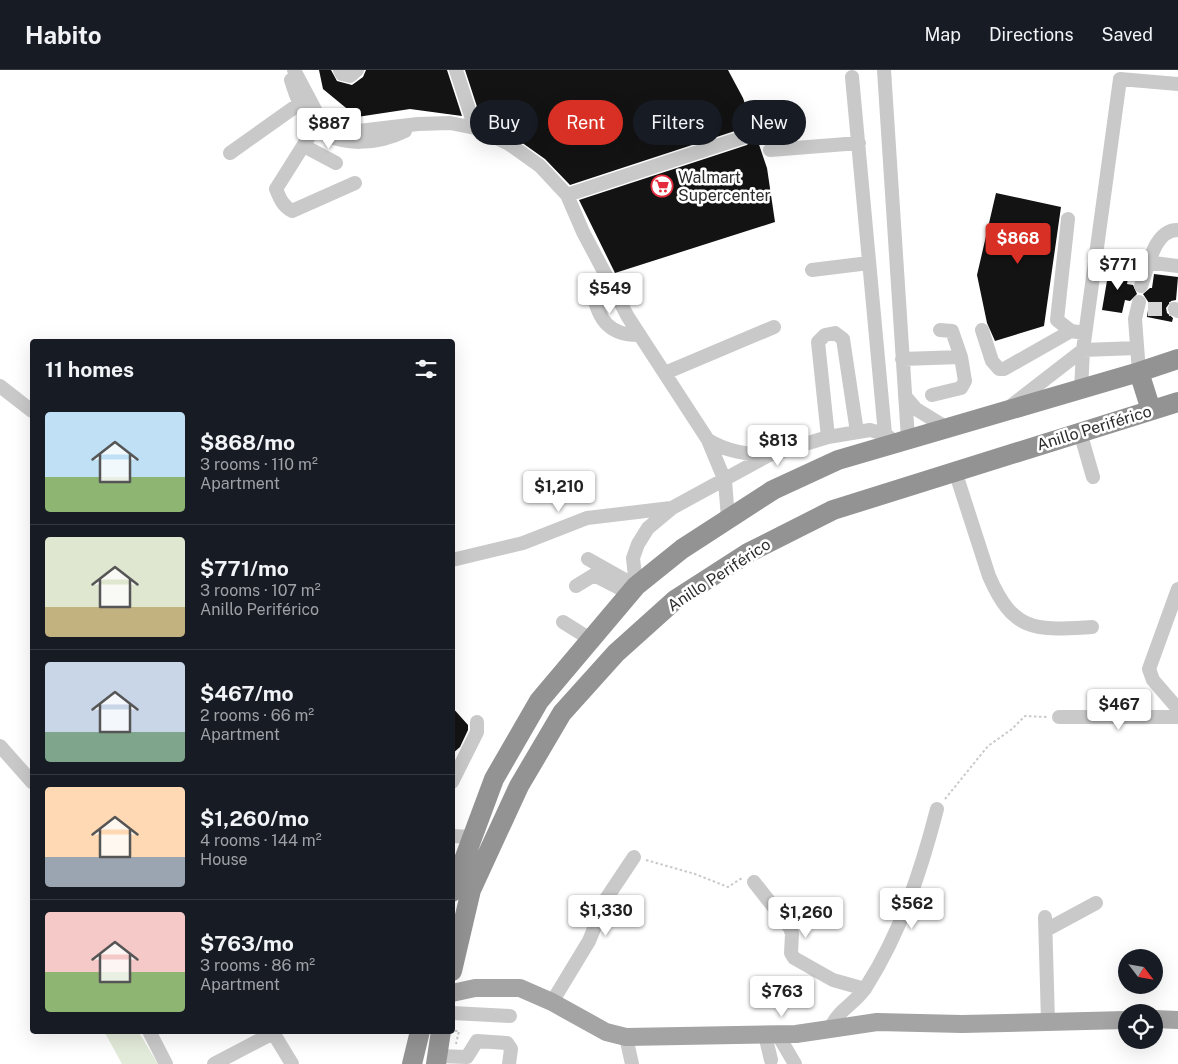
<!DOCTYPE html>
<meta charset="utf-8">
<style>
body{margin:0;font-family:"Public Sans",sans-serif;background:#242831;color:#f1f3f6;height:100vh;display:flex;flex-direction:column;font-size:19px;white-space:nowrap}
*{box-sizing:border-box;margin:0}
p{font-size:16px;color:#9ea1a6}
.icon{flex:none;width:28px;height:28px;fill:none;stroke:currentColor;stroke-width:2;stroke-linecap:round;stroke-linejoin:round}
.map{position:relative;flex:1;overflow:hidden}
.sheet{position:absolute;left:30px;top:269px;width:425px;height:695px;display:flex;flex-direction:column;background:#171b24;border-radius:5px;box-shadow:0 5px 20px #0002}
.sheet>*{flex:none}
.hud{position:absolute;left:470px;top:30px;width:475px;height:45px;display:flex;gap:10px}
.needle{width:32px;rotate:121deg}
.buttons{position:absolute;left:1118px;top:879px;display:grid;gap:10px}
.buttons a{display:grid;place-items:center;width:45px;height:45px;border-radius:50%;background:#171b24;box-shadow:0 5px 20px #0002;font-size:25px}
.price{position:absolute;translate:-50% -42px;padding:0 11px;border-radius:5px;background:#fff;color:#222;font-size:16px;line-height:32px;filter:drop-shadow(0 1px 2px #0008)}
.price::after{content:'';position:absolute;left:50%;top:30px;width:15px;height:11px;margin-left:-8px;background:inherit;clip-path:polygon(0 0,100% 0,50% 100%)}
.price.selected{background:#d93025;color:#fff}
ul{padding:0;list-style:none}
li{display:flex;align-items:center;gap:15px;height:125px;padding:0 15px}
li+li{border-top:1px solid #363941}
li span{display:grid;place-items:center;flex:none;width:140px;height:100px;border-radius:5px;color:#555}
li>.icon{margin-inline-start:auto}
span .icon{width:60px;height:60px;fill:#fffc;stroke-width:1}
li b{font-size:21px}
h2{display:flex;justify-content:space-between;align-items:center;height:60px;padding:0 15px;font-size:21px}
.pill{padding:0 18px;border-radius:22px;background:#171b24;box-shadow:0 5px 20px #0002;font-size:18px;line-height:45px}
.pill.selected{background:#d93025;color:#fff}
header{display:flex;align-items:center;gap:30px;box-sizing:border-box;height:70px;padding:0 25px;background:#171b24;border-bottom:1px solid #363941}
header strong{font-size:24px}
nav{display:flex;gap:28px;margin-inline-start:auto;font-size:18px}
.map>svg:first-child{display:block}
.green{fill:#e2ead9}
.building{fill:#131313}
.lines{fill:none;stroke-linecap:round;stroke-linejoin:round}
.minor-tunnel{stroke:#d5d5d5;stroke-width:14;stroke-dasharray:14 7;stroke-linecap:butt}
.path{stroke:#c9c9c9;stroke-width:2;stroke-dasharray:2.5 2.5;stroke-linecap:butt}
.minor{stroke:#c9c9c9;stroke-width:14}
.major{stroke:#a4a4a4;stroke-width:18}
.highway{stroke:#939393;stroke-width:20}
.labels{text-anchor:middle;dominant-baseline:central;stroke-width:5;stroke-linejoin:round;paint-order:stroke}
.poi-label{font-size:16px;fill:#2c2c2c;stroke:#fff;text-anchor:start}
.street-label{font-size:16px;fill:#2c2c2c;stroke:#fff}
</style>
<header>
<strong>Habito</strong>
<nav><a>Map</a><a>Directions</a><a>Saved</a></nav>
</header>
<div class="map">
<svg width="1178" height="994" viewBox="0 0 1178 994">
<rect width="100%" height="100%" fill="#fff"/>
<!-- green -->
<path class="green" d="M104,961H138L158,994H122Z"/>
<!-- building -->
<path class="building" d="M319,0H331L337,11L352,15L363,7L366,0H447L462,46L410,39L357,47L323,19Z
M465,0H728L743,28L767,98L775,152L615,203L579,130L747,75L752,69L750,61L741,59L570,115L545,89L514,67L482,52Z
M996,123L1061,137L1044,256L995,271L987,253L977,205Z
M1109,199L1129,203L1127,214L1133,215L1137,224L1130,231L1125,230L1122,243L1102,240Z
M1154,204L1178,207L1176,230L1171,231L1166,238L1167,243L1173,248L1172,252L1147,247L1149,233L1143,224L1150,218H1152Z
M452,637L468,655V660L460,677L452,684Z"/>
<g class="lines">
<!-- minor-tunnel -->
<path class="minor-tunnel" d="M1148,239H1175"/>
<!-- path -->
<path class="path" d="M945,729L988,676L1012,659L1025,646L1047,647
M646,790L695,804L728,817L742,808
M455,961H459L456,974"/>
<!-- minor -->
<path class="minor" d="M294,0L320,49L336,58L350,62L418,54L450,53L475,58L509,74L540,96L567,125L583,162L628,247L708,370L725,411L728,448
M340,0L342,4L350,6L357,0
M456,0L475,58
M884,0L908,369
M852,7L885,364
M291,10C296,26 303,47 316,58C340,78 379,74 405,61
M320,49L276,119C280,129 283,136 292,141L355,113
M304,76L336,93
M770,80L859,73
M230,83L299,34
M567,125L744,67
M1068,149L1057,250L1071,261L1085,263
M1107,187L1178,196
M812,200L869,193
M606,207L593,222C598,251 611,266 640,265
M1141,216C1148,198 1154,159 1178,160
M1139,232L1135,249L1139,302
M1175,239L1178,241
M940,260L952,261L961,287
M982,260L992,291L999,299H1004L1071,261
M902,289L961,287L965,311L961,318L932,325
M665,303L774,257
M0,316L32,341
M1081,320L1083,280L1120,9L1178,14
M905,326L916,339L947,358
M1012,335L1083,280L1137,278
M1080,362L1093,407
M828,367L818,272L825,265L835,263L843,269L857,362
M708,370C727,382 747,384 769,385
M955,401L989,506C1014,564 1037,560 1092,557
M588,489L636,516
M452,490L523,473L587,448L671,438
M576,516L594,505L629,523
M636,516L633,488L638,474L648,458L672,438L769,385L828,367L870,360L885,364L890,368
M1178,519L1149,599L1153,610L1178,639
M563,552L590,569
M1059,647H1178
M0,676L32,712
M452,712L477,662V652
M452,766L472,767
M754,812L790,858L792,864L791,883L794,888L833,910L865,919
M1045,847L1048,951
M1046,860L1096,833
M552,932L589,871L606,829L634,787
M452,943L510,946
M831,957C839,939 856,933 866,917C901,862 921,801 937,739
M149,961L166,994
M272,961L292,994
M765,965L771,990
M778,965L795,994
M626,967L632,994
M437,986L467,987
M467,987L477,971L507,973L511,979L509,994
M214,994L273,963"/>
<!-- major -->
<path class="major" d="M452,923L475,918H520L552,932L606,962L626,967L796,964L877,952L962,954L1126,950
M1154,949L1178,950"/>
<!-- highway -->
<path class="highway" d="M1139,302L1151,340
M452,822L494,709L539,631L636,516L682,479L773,420L838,390L1139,302L1178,289
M452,901L471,820L519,716L562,643L616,583L675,530L748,483L833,440L1178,332
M412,994L420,961
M436,994L441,961"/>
</g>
<!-- icons -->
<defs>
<g id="supermarket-ring" transform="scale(1.125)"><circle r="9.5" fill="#fff" stroke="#e42c3d" stroke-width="1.5"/><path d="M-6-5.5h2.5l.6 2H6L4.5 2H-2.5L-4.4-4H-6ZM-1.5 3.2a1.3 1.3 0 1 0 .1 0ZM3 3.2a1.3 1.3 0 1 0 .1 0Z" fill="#e42c3d"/></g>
</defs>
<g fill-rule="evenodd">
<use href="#supermarket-ring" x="662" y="116"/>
</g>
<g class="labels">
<!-- poi labels -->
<g class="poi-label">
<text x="678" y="107">Walmart<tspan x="678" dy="18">Supercenter</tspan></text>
</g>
<!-- street labels -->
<g class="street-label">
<text transform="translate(1094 358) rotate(-17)">Anillo Periférico</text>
<text transform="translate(719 505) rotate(-33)">Anillo Periférico</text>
</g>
</g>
</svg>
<div class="buttons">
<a><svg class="needle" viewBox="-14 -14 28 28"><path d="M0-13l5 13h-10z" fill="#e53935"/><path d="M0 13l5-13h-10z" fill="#9ea1a6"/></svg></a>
<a><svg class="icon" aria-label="locate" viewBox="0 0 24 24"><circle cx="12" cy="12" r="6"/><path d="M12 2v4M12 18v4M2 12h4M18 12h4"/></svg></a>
</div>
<b class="price" style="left:329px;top:80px">$887</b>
<b class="price selected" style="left:1018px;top:195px">$868</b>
<b class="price" style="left:1118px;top:221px">$771</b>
<b class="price" style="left:610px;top:245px">$549</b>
<b class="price" style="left:778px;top:397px">$813</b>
<b class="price" style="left:559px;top:443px">$1,210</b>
<b class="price" style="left:1119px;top:661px">$467</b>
<b class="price" style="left:912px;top:860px">$562</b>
<b class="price" style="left:606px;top:867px">$1,330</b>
<b class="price" style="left:806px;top:869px">$1,260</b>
<b class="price" style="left:782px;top:948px">$763</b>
<div class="hud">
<a class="pill">Buy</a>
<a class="pill selected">Rent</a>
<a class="pill">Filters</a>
<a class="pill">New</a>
</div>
<section class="sheet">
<h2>11 homes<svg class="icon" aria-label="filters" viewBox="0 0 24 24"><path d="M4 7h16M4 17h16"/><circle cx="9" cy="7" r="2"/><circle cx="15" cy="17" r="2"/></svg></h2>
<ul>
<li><span style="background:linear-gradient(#bfe0f5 65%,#8fb573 0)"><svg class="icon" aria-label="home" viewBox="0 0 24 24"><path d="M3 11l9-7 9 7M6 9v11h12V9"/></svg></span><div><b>$868/mo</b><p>3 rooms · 110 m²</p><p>Apartment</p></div></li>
<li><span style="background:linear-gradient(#dfe7d0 70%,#c2b280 0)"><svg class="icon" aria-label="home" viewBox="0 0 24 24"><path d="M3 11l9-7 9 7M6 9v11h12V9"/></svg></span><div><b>$771/mo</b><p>3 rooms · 107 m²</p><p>Anillo Periférico</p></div></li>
<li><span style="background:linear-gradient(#c9d6e8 70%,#7fa58c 0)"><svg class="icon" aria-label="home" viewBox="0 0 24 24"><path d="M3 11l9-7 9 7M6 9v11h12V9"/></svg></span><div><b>$467/mo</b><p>2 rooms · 66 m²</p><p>Apartment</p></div></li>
<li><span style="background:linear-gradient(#ffd9b3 70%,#9aa5b1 0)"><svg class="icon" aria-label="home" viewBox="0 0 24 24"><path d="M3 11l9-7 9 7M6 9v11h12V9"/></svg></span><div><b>$1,260/mo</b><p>4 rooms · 144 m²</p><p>House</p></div></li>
<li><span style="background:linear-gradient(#f6c9c9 60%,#8fb573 0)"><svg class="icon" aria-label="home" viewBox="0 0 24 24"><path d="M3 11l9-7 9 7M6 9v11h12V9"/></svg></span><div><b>$763/mo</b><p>3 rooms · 86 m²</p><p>Apartment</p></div></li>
</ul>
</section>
</div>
